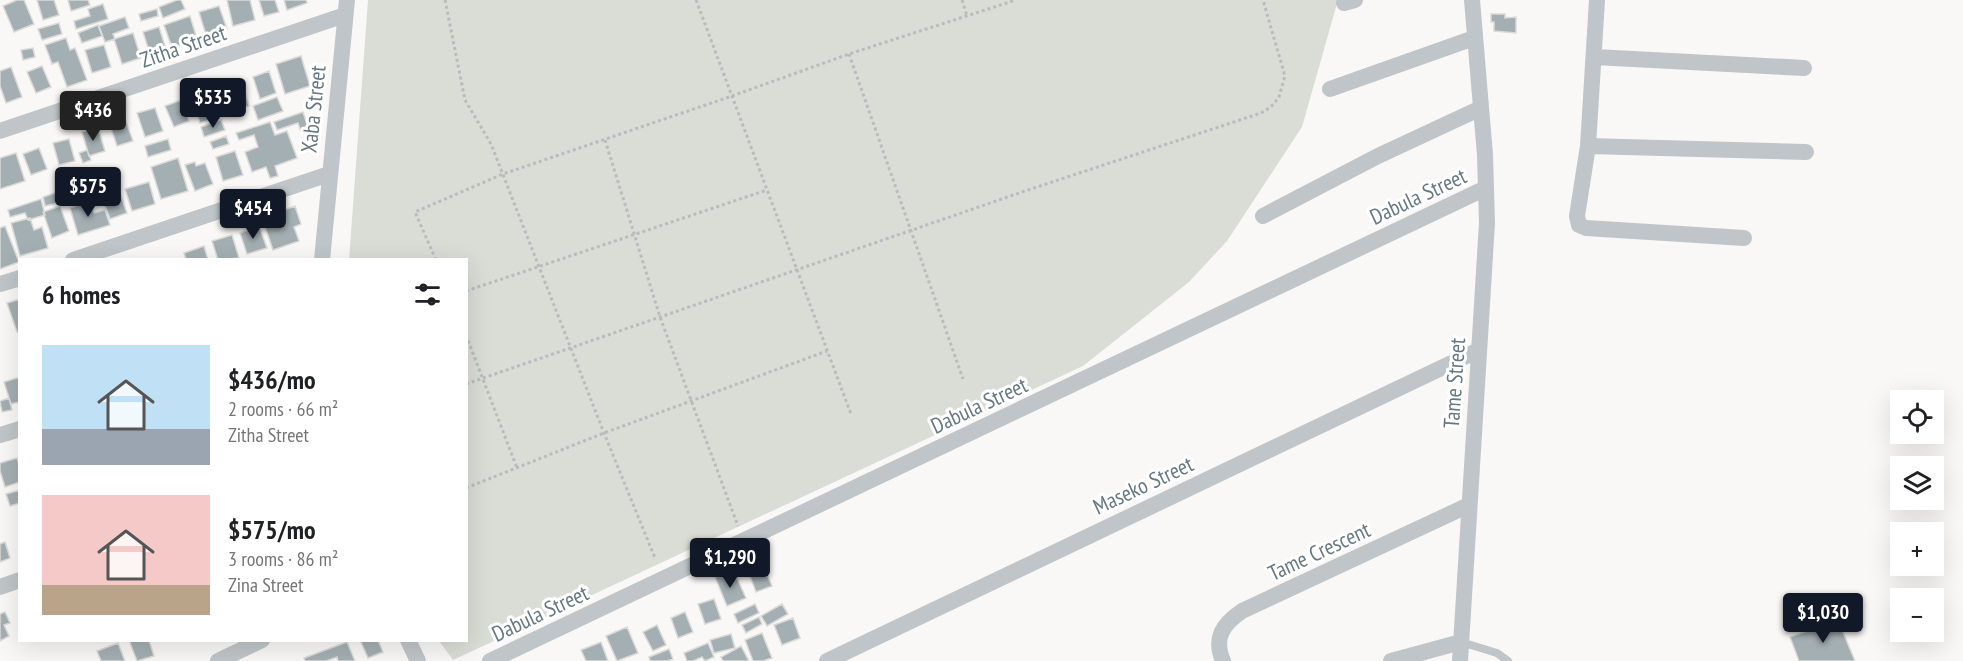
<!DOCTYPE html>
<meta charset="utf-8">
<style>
body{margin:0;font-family:"PT Sans Narrow",sans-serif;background:#f6f6f6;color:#202124;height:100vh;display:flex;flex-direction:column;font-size:22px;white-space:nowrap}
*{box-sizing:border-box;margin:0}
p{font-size:20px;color:#757577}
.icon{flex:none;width:33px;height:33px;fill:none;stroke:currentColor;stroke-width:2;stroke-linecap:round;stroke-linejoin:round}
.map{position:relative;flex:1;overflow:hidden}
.sheet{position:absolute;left:18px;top:258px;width:450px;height:384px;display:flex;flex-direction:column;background:#fff;border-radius:0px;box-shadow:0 6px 24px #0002}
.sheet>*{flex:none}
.fabs{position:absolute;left:1890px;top:390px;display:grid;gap:12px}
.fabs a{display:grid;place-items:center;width:54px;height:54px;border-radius:0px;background:#fff;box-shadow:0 6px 24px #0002;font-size:30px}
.price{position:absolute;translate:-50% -51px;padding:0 14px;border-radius:6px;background:#111827;color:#fff;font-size:20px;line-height:39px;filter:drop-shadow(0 2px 3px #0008)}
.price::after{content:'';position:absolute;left:50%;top:36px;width:18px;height:14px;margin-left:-9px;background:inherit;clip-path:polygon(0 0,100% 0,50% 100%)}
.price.on{background:#222;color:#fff}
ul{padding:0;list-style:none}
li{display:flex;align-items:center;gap:18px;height:150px;padding:0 24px}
li span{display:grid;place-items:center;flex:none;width:168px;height:120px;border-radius:0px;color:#555}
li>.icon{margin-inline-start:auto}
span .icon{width:72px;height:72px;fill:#fffc;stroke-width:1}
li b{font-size:26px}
h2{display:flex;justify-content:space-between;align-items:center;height:72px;padding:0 24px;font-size:26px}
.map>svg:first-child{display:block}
.green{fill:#d9ddd6}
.building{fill:#a4afb3;stroke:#dadad8;stroke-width:1.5}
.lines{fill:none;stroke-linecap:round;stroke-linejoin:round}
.path{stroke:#b8bcbe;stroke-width:3;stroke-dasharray:3 3;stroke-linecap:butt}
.lane{stroke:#bfc5c8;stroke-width:8}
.street{stroke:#bfc5c8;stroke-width:16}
.labels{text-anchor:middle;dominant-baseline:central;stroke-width:6;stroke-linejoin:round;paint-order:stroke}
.street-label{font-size:22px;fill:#657880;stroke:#fff}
</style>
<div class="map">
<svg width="1963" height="661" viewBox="0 0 1963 661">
<rect width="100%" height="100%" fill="#f9f8f6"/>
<!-- green -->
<path class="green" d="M368,0H1338L1302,127L1227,241L1189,282L1083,366L453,660L439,641L466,640V260H349Z"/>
<!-- building -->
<path class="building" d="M17,0H24L34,24L14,32L3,6Z
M37,0H54L59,15L43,20Z
M68,0H88L90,5L71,11Z
M177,0H181L185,9L163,18L159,7Z
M227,0H250L255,20L233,26Z
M259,0H275L279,12L264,16Z
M284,0H306L307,3L287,10Z
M103,4L108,19L76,29L74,21L90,16L88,9Z
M219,6L227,29L206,35L199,12Z
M157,9L158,16L141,21L139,14Z
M1491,14H1505V18L1516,17V33L1494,31V22H1491Z
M190,16L197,39L172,48L164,25Z
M125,17L129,28L113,34L115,39L105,42L99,26Z
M59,23L62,34L42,40L38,29Z
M98,25L102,36L82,43L78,33Z
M159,27L166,49L150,54L143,32Z
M133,33L141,58L122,64L114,39Z
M66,38L70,50L75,48L87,80L67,87L58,62L52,64L45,45Z
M104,45L111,67L92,73L85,50Z
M33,48L35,57L23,60L21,50Z
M301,56L310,86L285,94L276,64Z
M42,66L51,87L36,93L27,72Z
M11,67L22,97L6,103L0,86V71Z
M269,71L276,93L260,99L253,77Z
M242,81L249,106L228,112L221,87Z
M215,86L224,115L200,123L191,93Z
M277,97L283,111L258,120L253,106Z
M181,100L189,121L174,127L165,106Z
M155,108L163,131L145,137L137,113Z
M303,112L309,130L301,132L298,123L277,130L274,122Z
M125,119L133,141L117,146L110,125Z
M221,120L225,130L204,137L201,127Z
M270,122L275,135L287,131L297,158L275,166L278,176L270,178L266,167L252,172L245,152L258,147L254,135L239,140L236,133Z
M98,128L105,151L89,156L82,132Z
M226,136L229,144L213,149L210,142Z
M69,139L75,161L59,165L53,143Z
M168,139L171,150L148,157L145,146Z
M39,148L47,169L31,175L23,154Z
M87,150L91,160L83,163L79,153Z
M235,151L243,175L223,181L216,157Z
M16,153L25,181L0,189V158Z
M178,158L188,191L161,199L151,167Z
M195,162L196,166L205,163L213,184L195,191L185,165Z
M113,175L115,182L100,187L103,195L86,200L85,194L69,199L66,189Z
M149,182L155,204L132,211L125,189Z
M119,190L127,213L110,219L102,197Z
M55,193L58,203L45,206L43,197Z
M41,199L45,215L28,220L25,213L10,217L8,210Z
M90,201L94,213L105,210L110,225L78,235L70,208Z
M60,206L69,231L52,238L43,212Z
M295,206L301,224L294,227L299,241L273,250L262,218Z
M30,218L34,230L42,227L48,248L20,256L11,223Z
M5,226L19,262L0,269V228Z
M259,226L267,248L247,254L240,233Z
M232,235L239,258L218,260L212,241Z
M204,246L208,260H186L184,253Z
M20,299V332H17L7,303Z
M20,377V402L11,404L4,382Z
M9,398L12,410L2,412L0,401Z
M17,458L20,467V482L5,487L0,471V463Z
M20,490V503L10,506L6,494Z
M5,542L10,558L0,562V544Z
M764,566L772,586L756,592L748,571Z
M729,571L733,580L737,578L746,598L727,606L715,577Z
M714,599L721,619L705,624L698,604Z
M755,604L759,613L738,623L734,614Z
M782,604L788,614L767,626L761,616Z
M5,612L10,623L4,625L9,636L0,641V614Z
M685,612L693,632L678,638L671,618Z
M759,617L762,624L746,633L742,625Z
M793,618L800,638L782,645L774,625Z
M1838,620L1855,661H1799L1790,637Z
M657,625L666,645L653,651L643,632Z
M627,627L638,653L617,661L606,636Z
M762,633L772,658L763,661H753L745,640Z
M731,634L735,648L714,653L710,640Z
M129,640H149L154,656L137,661Z
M360,640H378L383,652L368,658Z
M347,642L355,661H338L337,657L326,661H305L304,658Z
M601,642L608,661H586L581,650Z
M118,643L125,661H101L97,651Z
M708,643L714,657L705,661L702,657L693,661H687L684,653Z
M741,646L749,661H723L721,657Z
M669,649L673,659L667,661H650L649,657Z"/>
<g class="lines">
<!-- path -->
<path class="path" d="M445,0L465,100L491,144L604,433L655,558
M696,0L851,414
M962,0L967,16
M849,54L963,379
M605,140L660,317L738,526
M436,260L415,212L503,174L732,96L849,54L1016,0
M466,291L767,190
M466,335L517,468
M466,384L1025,191L1261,113L1271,107L1279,97L1285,76L1263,0
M466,488L604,433L827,351"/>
<!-- lane -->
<path class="lane" d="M1461,642L1497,653L1508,661"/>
<!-- street -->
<path class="street" d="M1597,0L1588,146L1577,216L1579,225L1586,228L1744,238
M1344,3L1355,0
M1595,57L1804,68
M1330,89L1474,38
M0,131L345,15
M1588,146L1806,152
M1263,216L1378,156L1481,108
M73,260L329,174
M322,260L347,0
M0,284L20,278
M0,435L20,429
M0,587L20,580
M408,640L418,661
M218,661L262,640
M490,661L1486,188
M827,661L1479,350
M1223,661C1213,638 1223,624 1242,611L1469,505
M1391,661L1461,642
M1460,661L1487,223L1485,155L1472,0"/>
</g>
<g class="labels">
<!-- street labels -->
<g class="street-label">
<text transform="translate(183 46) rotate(-19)">Zitha Street</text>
<text transform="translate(313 109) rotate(-84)">Xaba Street</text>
<text transform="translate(1418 196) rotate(-25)">Dabula Street</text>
<text transform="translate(1454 383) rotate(-86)">Tame Street</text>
<text transform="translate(979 405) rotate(-25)">Dabula Street</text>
<text transform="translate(1143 485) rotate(-25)">Maseko Street</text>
<text transform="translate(1319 551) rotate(-25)">Tame Crescent</text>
<text transform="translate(540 613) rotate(-25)">Dabula Street</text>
</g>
</g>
</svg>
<div class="fabs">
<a><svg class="icon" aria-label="locate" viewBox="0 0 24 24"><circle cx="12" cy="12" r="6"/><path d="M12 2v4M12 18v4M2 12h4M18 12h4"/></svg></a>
<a><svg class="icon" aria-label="layers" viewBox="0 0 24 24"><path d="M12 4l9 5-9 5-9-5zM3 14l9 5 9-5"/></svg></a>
<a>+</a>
<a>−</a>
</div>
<b class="price" style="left:213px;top:129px">$535</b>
<b class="price on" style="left:93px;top:142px">$436</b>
<b class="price" style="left:88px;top:218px">$575</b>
<b class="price" style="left:253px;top:240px">$454</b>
<b class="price" style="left:730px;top:589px">$1,290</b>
<b class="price" style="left:1823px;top:644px">$1,030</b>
<section class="sheet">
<h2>6 homes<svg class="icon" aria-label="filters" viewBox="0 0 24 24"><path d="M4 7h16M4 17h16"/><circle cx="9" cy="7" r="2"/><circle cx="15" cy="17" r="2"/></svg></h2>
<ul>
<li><span style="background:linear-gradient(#bfe0f5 70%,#9aa5b1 0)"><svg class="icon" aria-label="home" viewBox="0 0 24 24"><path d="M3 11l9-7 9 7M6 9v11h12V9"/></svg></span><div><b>$436/mo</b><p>2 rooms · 66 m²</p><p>Zitha Street</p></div></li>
<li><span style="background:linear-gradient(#f6c9c9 75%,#b9a48a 0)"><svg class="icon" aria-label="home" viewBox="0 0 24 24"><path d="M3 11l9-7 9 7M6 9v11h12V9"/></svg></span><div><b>$575/mo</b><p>3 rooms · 86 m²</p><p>Zina Street</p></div></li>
</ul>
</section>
</div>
